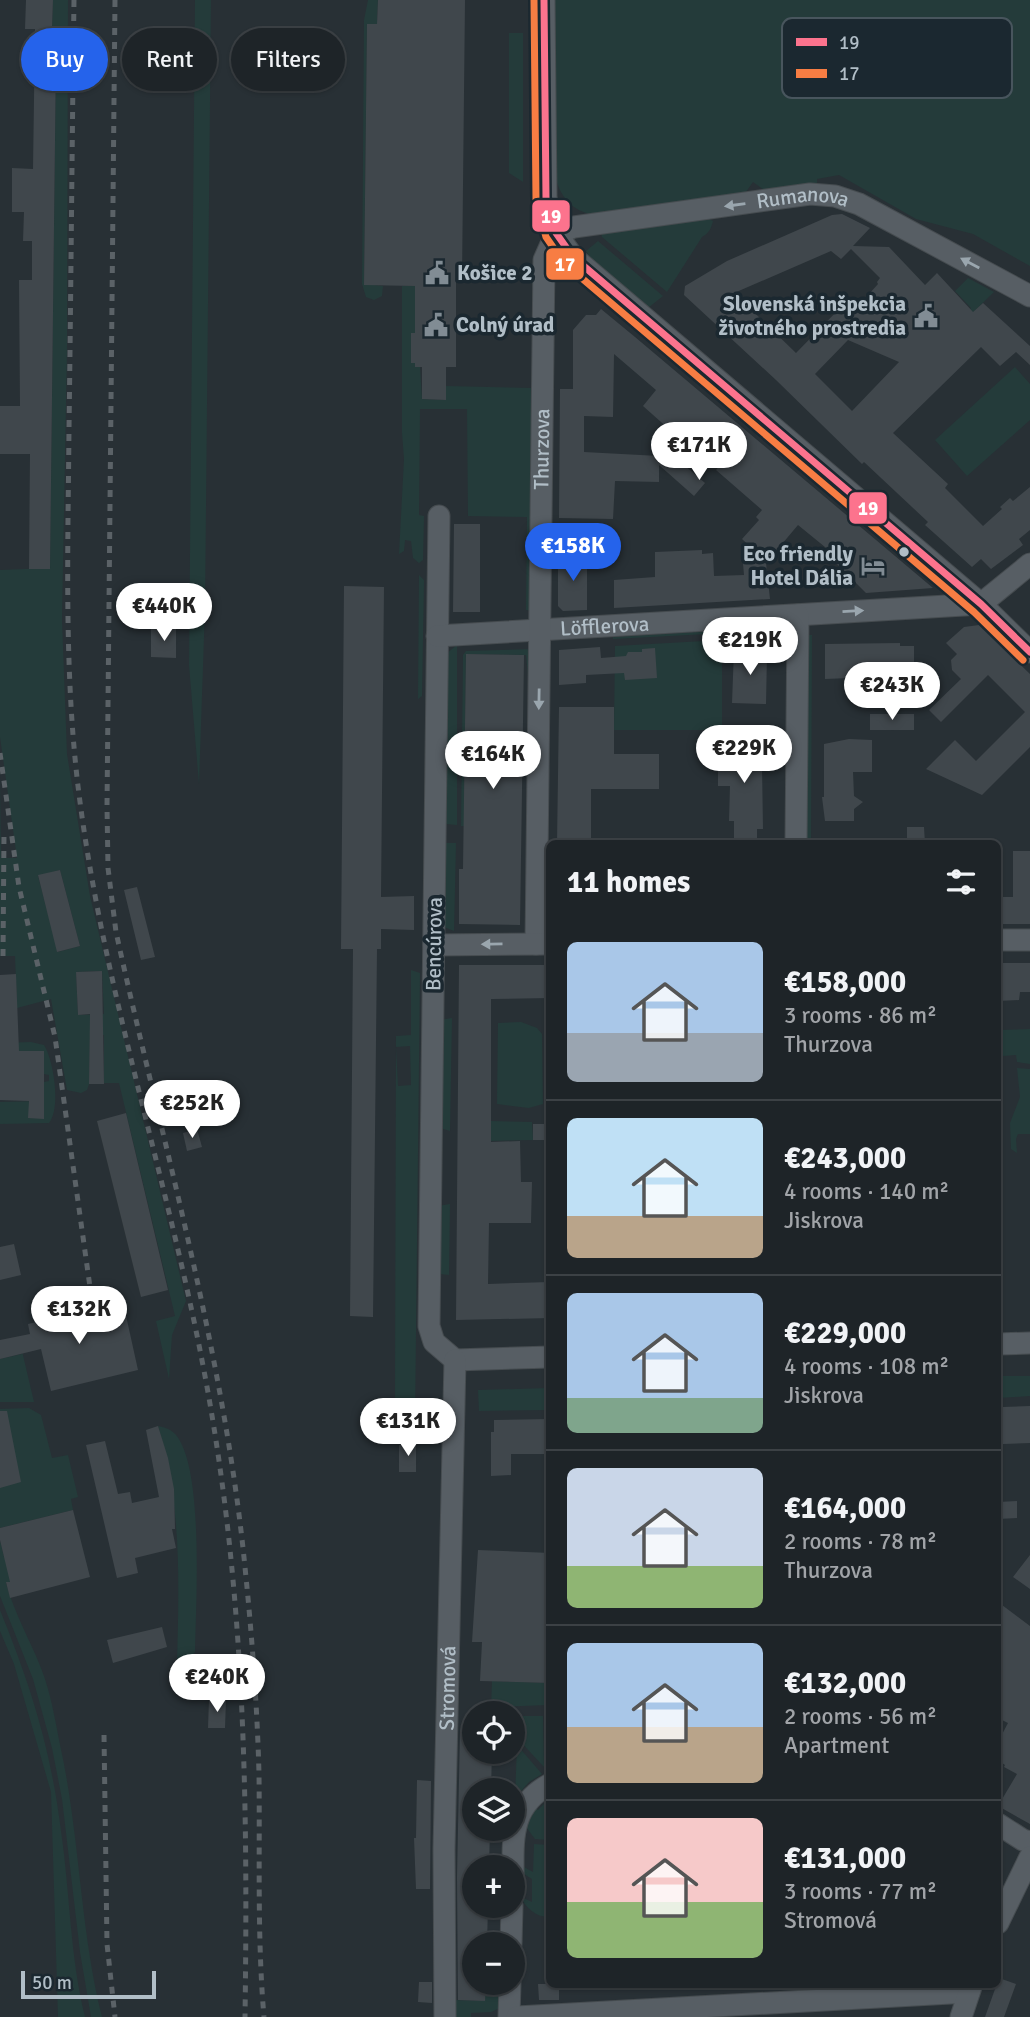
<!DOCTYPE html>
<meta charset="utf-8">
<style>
body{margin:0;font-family:Signika,sans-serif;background:#2b3034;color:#f1f3f6;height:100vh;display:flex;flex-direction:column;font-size:26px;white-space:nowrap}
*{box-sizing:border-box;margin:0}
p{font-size:23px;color:#a1a4a8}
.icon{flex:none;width:38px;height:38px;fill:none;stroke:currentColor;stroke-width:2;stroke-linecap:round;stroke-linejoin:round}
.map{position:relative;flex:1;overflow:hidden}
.panel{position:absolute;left:546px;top:840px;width:455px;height:1148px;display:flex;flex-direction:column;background:#1e2428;border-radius:10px;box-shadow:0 2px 5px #0004,0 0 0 2px #3c4145}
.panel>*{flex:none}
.guide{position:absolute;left:21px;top:28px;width:420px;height:63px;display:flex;gap:14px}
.tools{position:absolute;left:462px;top:1701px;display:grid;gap:14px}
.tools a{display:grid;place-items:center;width:63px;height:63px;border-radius:50%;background:#1e2428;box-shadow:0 2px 5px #0004,0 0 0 2px #3c4145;font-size:35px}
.scale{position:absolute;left:21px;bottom:18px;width:135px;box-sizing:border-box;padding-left:7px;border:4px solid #b1bec7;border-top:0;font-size:19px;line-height:24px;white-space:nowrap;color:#b1bec7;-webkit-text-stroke:5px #1b2830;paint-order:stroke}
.price{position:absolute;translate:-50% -60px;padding:0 16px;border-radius:24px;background:#fff;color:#222;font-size:23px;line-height:46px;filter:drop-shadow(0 2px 4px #0008)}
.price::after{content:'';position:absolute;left:50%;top:42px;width:21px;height:16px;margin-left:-10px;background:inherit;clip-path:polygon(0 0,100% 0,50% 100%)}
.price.current{background:#2563eb;color:#fff}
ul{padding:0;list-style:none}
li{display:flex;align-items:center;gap:21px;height:175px;padding:0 21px}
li+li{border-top:2px solid #3c4145}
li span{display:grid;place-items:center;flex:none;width:196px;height:140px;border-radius:10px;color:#555}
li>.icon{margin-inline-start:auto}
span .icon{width:84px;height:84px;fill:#fffc;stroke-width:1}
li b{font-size:30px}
h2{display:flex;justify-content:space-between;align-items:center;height:84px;padding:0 21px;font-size:30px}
.tag{padding:0 24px;border-radius:32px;background:#1e2428;box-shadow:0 2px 5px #0004,0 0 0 2px #3c4145;font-size:24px;line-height:63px}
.tag.current{background:#2563eb;color:#fff}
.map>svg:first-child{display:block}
.green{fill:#243b3a;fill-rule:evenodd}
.building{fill:#40474c;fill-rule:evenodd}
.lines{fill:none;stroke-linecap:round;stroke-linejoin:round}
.minor-casing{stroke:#464c50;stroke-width:23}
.minor{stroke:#575e64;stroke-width:21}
.rail{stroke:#5b6267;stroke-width:5;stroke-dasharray:7 7;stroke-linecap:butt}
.bus-1-casing{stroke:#1b2830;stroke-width:12}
.bus-2-casing{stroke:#1b2830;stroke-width:12}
.bus-1{stroke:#fc738d;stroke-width:7}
.bus-2{stroke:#f77d43;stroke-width:7}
.oneway{fill:#9aa6ae}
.bus-dot{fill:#b1bec7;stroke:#1b2830;stroke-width:2.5}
.labels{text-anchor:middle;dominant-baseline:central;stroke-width:7;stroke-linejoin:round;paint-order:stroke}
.street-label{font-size:21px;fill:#b1bec7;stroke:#1b2830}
.poi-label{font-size:21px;font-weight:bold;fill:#b1bec7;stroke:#1b2830;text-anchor:start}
.key{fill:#1b2830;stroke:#48555d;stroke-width:2}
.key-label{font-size:19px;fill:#b1bec7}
.line-badge{stroke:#1b2830;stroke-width:2.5}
.badge-label{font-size:19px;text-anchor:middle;font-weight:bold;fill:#fff}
</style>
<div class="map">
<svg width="1030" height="2017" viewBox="0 0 1030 2017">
<rect width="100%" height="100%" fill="#283035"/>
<!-- green -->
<path class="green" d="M53,0H68L67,349L62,620L67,754L90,896L186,1301L172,1335L169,1379L156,1321L175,1316L119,1083H104V1035H90L89,1084L87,1090L81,1093L67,1090L51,999L17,1008L15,956H0V775L1,858H17L0,737V570L50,568L56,56H51ZM60,870L80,946L58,952L38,876ZM102,971L104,1014L78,1015L76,972Z
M195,0H211L205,608L199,784L189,665Z
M368,0H378L377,20L389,21V24L367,25L364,284L383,286L382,296L374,300L366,297L362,284L364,20Z
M554,0H1030V266L973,234L916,219L839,175L817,179V183L764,190L753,182L743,196L595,215C570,211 560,196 554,173Z
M531,3L534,11L533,161L531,160Z
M509,33H523V182L509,173Z
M701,216L713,221C711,229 709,233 702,237L667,292L602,237L601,233Z
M598,241L663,296L648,308L590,258L586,251Z
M968,278L994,292L915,369L917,359L971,308L955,291Z
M402,286H415V333L411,334V363H415V367H420L422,399L445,400L446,386L533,388V611L526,610L527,517L468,516L467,409H420L419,515L424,516L423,560L419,563L413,558L411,541L405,540L404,551L399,554L404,459L402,433Z
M1015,367L1030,384V420L967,476L935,440Z
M419,575L424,580L422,696L418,699Z
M782,627L783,630L613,639V637Z
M806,635H812L811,843L805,844Z
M722,640V730H614L615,646Z
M457,645V825L446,824L440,820L446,654Z
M533,649L532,666L528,674L526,655L466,654L464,826H461L463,655L466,651Z
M445,843H456L454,931L444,927Z
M411,970L420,973L415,1421C405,1421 398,1417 395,1408L396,1036L411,1035ZM410,1046L411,1085L398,1086L396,1047Z
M452,1018L450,1131L440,1128V1020Z
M521,1022L537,1028L542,1034L543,1104L529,1108L497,1104L498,1023Z
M1030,1029V1064L1017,1062L1016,1055L1003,1056L1001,1043L998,1044V1030Z
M31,1042L44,1045C54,1061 61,1108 49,1123L0,1124V1102L44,1101V1082L49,1081V1075L44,1074V1051L19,1052L0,1043Z
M1017,1068L1030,1069V1134H1018L1016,1139L1017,1153L1011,1149L1010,1123L1020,1097Z
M491,1121L532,1122L533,1140L491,1141Z
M450,1204L449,1275L440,1274L438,1206Z
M18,1334L34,1402H0V1359L22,1354Z
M998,1376H1030V1396L998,1398Z
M549,1388V1410L479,1411L478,1390Z
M29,1408L41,1415L52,1458L68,1455L78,1497L71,1499L73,1510L0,1528V1409Z
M158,1426C168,1428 175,1431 180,1441C203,1482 196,1602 195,1652L187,1662L177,1664C179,1584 182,1504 158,1426Z
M80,1538L85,1562L6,1583C15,1616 33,1645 44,1676C53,1702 57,1732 63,1759C80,1845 81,1933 102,2017H91L80,1952L62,1799L52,1748L33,1679L0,1596V1540L4,1557Z
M0,1610C31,1686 51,1750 61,1831C70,1893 70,1956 85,2017H58L51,1792L14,1664L0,1631Z
M492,1681L549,1683V1705L491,1707Z
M519,1716H543L544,1767L518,1739Z
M517,1745L542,1774L529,1782L515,1798Z
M549,1790V1840L535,1839L526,1827L532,1804L538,1810L546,1802L541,1796Z
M534,1844L549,1845V1917C535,1917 527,1908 519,1896L532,1902V1879L519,1871L520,1865L533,1872Z
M485,1988L505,1989L500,2008L491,2012L471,2013V2017H454V2000L485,2001Z"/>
<!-- building -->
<path class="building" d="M26,0H53L51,56H56L50,569H29L30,454H0V406H20L19,280H32V241H23L24,212H12V168L33,169L35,29H25Z
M378,0H465L462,279H456V367H446V400L422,399V367H415V363H411V333H415V286L364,285L367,24H377Z
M842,214L870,228L853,246L889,247L925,285L937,273L973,312L983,303L1030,346V365L1016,352L1000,366L981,347L893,433L948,484L945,488L983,526L1002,509L1000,507L1010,498L1013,501L1030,487V530L1019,539L1023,545L991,569L981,559L972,567L925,525L928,522L864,462L862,464L776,380L684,295L685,286L727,261L832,215ZM851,249L880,278L877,282L878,284L850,315L841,307L796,353L734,293L831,251L841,259ZM848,340L899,362L852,411L815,374Z
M601,309L635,337L933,588L866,593L833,560L836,556L798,525L766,563L770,599L614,608V580L655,577V552L702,550V554L713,553L714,576L744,575L742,552L755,551L742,539L759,520L756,517L762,510L716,470L729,455L691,424L679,438L643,406L656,390L614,354L613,417L584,416V452L659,456V461L668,451L705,483L694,496L659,465V482L615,481L613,519L559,518L560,389H573V330L586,315H596Z
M454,524H480V612H453Z
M587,554V610L563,611L558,606V556Z
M344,586L384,587L381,897L414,896V930L381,929V949H377L373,1317L350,1316L353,949H341Z
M979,625L1030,674V747L982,795L926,769L955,740L976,761L1025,712L988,675L941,722L929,710L961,679L952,670L951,660L957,654L946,643L964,627Z
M151,628H176V658L151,657Z
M900,643V646H914V685L867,684L868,700L850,701V678L825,679V644Z
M600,647L601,658L626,656L628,652H642V649L655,648L657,678L625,680L624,673L586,675V683L559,685V650Z
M734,649L763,650L767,654L766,704L732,703Z
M466,654L524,655L520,925L459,924V869H463Z
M559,707H614V754H659V789H591V839H586V844H557Z
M870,714H914V730H870Z
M849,739L872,740V772H853L854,796L863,802L854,809V821H825L822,797H824V744Z
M722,741H776L762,765L763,829H757V843H734V821H729L730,786H718V749H722Z
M907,827H924L925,844H907Z
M1013,851H1030V924H998V897H1013Z
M60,870L80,946L57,952L38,875Z
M137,887L155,957L141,960L124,890Z
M998,963H1030V992H1020L1019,1000L998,1001Z
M459,965H550V998L491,999V1142L520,1141L521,1182H532L531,1223H489L488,1284L550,1282V1318L456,1320Z
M102,971L104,1084H89L90,1014L78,1015L76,972Z
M16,974L19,1051H44V1119L28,1118L29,1101L0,1100V975Z
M126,1113L168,1290L141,1297L97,1121Z
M533,1124H550V1140H533Z
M197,1129L202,1147L187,1151L183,1133Z
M14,1244L21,1275L0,1280V1247Z
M123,1302L138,1370L51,1391L41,1349L0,1359V1340L30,1334L28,1324Z
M1030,1406V1443L1003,1444V1407Z
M0,1411H7L21,1482L0,1488Z
M550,1419V1454H511V1475L491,1476V1432H494V1420Z
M158,1426L168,1458L174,1489L175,1529H172L176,1548L135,1558L138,1573L117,1578L86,1445L105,1441L118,1494L130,1492L132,1503L159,1497L146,1430Z
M399,1445H416V1472H399Z
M1017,1501V1518L998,1519V1502Z
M73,1510L90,1577L10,1598L6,1582H10L0,1540V1528Z
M478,1550L550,1553V1683L480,1681L482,1642H472Z
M1030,1555V1589L1013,1577Z
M998,1602L1030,1626V1824L998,1806L1017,1774L1004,1767L1005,1765L998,1760V1742L1008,1723L998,1718Z
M162,1627L167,1647L113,1663L107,1640Z
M209,1699L226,1700L225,1728H208Z
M462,1724H474V1752H492L491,1790H474V1829H490L489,1867H474V1906H488L487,1944H474V1983H486L485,2001L458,2000L457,1877L460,1731Z
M417,1780L431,1781L430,1889H416L414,1838H416Z
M999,1978L1016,1984L1004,2017H985Z
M419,1982H432V2003L418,2002Z
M538,1984H559V2000H539Z"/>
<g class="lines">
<!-- minor casing -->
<g class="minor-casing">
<g id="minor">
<path d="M544,0L546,198L556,233L573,257L981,604L1030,652"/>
<path id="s1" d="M556,233L574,227L810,194L835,196L859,204L1030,296"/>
<path d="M439,516L429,1326L434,1342L455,1360"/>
<path id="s2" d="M437,636L981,604L1030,564"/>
<path d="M796,844L798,615"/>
<path d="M998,940H1030"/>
<path id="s3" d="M536,944L544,260L556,233"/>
<path d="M434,945L550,944"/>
<path d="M998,1344L1030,1343"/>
<path d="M455,1360L550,1357"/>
<path d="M998,1824L1023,1840L1030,1842"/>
<path d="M513,1888C514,1845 506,1808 550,1784"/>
<path d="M998,1923L1030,1857"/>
<path d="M511,1944L512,1906"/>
<path id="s4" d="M445,2017L444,1849L455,1360"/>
<path d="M509,2017L510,1983"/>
<path d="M517,2017L969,1992"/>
<path d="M961,2017L972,1984"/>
</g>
</g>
<!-- minor -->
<use href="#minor" class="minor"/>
<!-- rail -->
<path class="rail" d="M74,0C72,143 71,286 69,429C68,548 64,668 78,786C102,986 168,1178 205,1376C245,1590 248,1800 245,2017
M115,0L107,806L108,868L116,932C161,1137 220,1339 243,1548C251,1623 257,1699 259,1774C260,1855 257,1936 264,2017
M0,753L19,887L55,1037L90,1287
M3,956L4,834
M104,1735L107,1944L115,2017"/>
<!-- bus-1 casing -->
<g class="bus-1-casing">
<path id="bus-1" d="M544,0L546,198L556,233L573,257L981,604L1030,652"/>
</g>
<!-- bus-2 casing -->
<g class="bus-2-casing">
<path id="bus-2" d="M534,0L536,199L546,237L564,263L974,612L1023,660"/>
</g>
<!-- bus-1 -->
<use href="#bus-1" class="bus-1"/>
<!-- bus-2 -->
<use href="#bus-2" class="bus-2"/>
</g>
<!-- one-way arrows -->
<defs><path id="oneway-solid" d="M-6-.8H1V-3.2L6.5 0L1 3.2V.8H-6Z" transform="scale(1.75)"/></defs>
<g class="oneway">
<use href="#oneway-solid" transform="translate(735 205) rotate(172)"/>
<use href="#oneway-solid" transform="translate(970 263) rotate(-152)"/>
<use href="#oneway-solid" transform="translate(853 611) rotate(-3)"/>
<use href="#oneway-solid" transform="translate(539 699) rotate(91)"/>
<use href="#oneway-solid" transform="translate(492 944) rotate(179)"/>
</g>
<!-- icons -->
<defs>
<g id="civic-bare" transform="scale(1.89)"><path d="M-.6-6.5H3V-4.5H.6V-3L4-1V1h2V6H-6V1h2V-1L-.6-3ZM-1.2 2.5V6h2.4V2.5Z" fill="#818c94" stroke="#1b2830" stroke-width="2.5" paint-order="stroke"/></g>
<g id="hotel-bare" transform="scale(1.89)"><path d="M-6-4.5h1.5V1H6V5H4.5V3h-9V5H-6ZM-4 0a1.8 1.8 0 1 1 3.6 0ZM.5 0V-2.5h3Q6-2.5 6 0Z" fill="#818c94" stroke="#1b2830" stroke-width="2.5" paint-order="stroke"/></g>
</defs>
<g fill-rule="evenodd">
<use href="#civic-bare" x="437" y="273"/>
<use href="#civic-bare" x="926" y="316"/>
<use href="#civic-bare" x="436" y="325"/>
<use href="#hotel-bare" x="873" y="566"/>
</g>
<!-- markers -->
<circle class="bus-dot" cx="904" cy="552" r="6"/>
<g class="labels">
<!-- street labels -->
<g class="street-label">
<text stroke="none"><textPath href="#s1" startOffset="250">Rumanova</textPath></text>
<text stroke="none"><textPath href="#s3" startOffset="495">Thurzova</textPath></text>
<text stroke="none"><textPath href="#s2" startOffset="168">Löfflerova</textPath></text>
<text transform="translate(434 944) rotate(-89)">Bencúrova</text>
<text stroke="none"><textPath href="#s4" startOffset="329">Stromová</textPath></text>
</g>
<!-- poi labels -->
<g class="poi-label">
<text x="457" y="273">Košice 2</text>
<text x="906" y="304" text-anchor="end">Slovenská inšpekcia<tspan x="906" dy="24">životného prostredia</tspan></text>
<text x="456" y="325">Colný úrad</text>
<text x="853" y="554" text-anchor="end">Eco friendly<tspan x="853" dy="24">Hotel Dália</tspan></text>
</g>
</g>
<!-- legend -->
<rect x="782" y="18" width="230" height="80" rx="10" class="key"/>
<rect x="796" y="38" width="31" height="8" fill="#fc738d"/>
<rect x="796" y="69" width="31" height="9" fill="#f77d43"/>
<g class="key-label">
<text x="839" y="49">19</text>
<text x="839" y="80">17</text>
</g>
<g class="line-badge">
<rect x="531" y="199" width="40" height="34" rx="7" fill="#fc738d"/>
<rect x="545" y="247" width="40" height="34" rx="7" fill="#f77d43"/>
<rect x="848" y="491" width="40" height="34" rx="7" fill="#fc738d"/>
</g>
<g class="badge-label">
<text x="551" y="223">19</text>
<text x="565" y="271">17</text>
<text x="868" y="515">19</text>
</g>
</svg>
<div class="tools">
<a><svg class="icon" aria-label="locate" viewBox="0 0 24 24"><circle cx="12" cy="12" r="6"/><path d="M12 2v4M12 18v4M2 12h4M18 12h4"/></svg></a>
<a><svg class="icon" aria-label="layers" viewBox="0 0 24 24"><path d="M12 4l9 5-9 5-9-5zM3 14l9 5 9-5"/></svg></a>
<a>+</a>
<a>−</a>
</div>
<div class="scale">50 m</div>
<b class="price" style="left:699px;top:482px">€171K</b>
<b class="price current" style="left:573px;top:583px">€158K</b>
<b class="price" style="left:164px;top:643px">€440K</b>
<b class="price" style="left:750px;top:677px">€219K</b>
<b class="price" style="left:892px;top:722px">€243K</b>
<b class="price" style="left:744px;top:785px">€229K</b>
<b class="price" style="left:493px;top:791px">€164K</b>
<b class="price" style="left:192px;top:1140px">€252K</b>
<b class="price" style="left:79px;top:1346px">€132K</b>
<b class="price" style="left:408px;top:1458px">€131K</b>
<b class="price" style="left:217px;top:1714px">€240K</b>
<div class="guide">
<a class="tag current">Buy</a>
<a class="tag">Rent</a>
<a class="tag">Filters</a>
</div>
<section class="panel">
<h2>11 homes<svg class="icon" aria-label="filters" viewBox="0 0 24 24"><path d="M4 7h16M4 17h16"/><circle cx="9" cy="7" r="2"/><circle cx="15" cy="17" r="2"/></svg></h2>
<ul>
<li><span style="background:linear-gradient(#a9c7e8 65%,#9aa5b1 0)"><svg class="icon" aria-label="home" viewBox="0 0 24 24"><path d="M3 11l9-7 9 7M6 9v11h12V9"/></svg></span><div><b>€158,000</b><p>3 rooms · 86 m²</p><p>Thurzova</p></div></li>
<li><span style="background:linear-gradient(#bfe0f5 70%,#b9a48a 0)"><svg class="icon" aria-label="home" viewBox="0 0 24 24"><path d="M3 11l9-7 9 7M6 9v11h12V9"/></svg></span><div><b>€243,000</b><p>4 rooms · 140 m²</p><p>Jiskrova</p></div></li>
<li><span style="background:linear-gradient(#a9c7e8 75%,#7fa58c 0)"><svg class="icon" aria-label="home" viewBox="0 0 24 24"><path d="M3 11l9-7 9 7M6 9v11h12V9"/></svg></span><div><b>€229,000</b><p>4 rooms · 108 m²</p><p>Jiskrova</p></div></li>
<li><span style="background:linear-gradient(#c9d6e8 70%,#8fb573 0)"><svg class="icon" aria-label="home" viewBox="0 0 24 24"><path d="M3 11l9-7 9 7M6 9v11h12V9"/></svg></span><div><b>€164,000</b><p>2 rooms · 78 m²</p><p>Thurzova</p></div></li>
<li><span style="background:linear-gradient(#a9c7e8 60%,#b9a48a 0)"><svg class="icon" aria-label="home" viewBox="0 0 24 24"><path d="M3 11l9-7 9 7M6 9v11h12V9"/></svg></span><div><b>€132,000</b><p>2 rooms · 56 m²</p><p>Apartment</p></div></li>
<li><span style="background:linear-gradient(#f6c9c9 60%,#8fb573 0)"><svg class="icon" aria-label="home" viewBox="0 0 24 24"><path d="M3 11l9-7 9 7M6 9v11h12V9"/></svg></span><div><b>€131,000</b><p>3 rooms · 77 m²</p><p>Stromová</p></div></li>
</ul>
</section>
</div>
